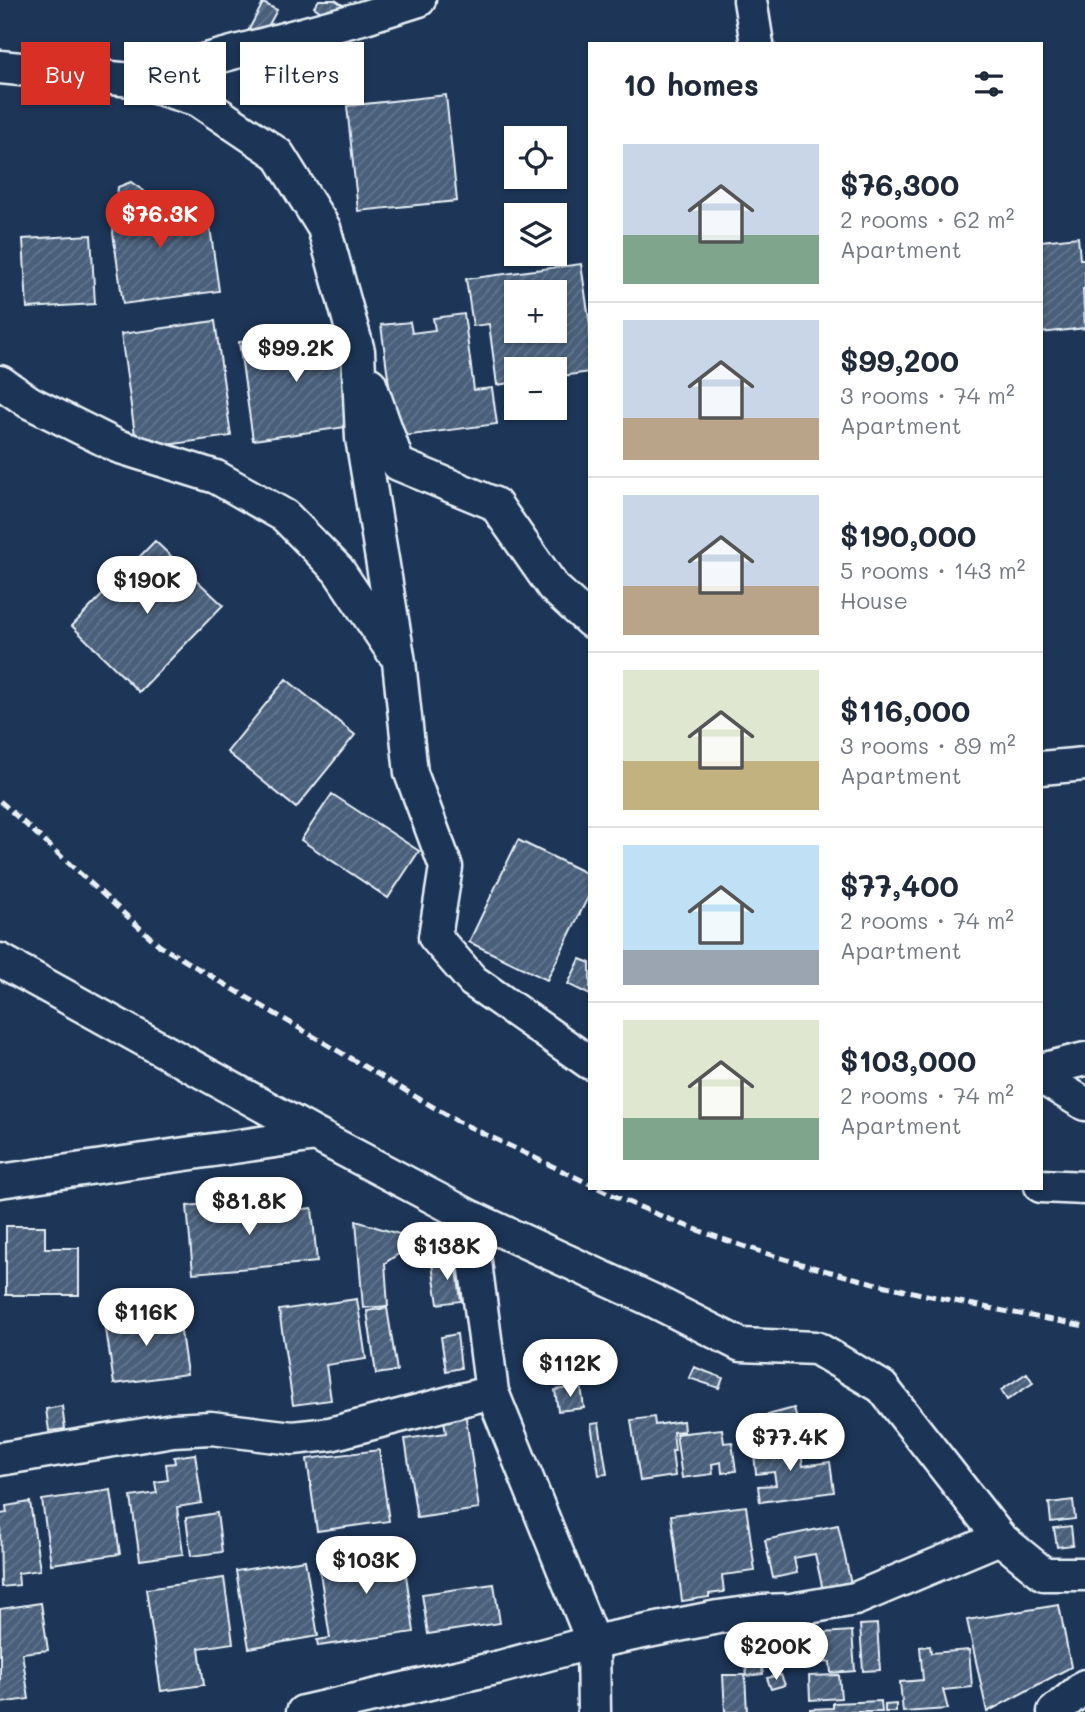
<!DOCTYPE html>
<meta charset="utf-8">
<style>
body{margin:0;font-family:Mali,sans-serif;background:#f2f2f3;color:#1f2937;height:100vh;display:flex;flex-direction:column;font-size:26px;white-space:nowrap}
*{box-sizing:border-box;margin:0}
p{font-size:23px;color:#747a83}
.icon{flex:none;width:38px;height:38px;fill:none;stroke:currentColor;stroke-width:2;stroke-linecap:round;stroke-linejoin:round}
.map{position:relative;flex:1;overflow:hidden}
.details{position:absolute;left:588px;top:42px;width:455px;height:1148px;display:flex;flex-direction:column;background:#fff;border-radius:0px;box-shadow:0 2px 5px #0004}
.details>*{flex:none}
.top-card{position:absolute;left:21px;top:42px;width:462px;height:63px;display:flex;gap:14px}
.fabs{position:absolute;left:504px;top:126px;display:grid;gap:14px}
.fabs a{display:grid;place-items:center;width:63px;height:63px;border-radius:0px;background:#fff;box-shadow:0 2px 5px #0004;font-size:35px}
.price{position:absolute;translate:-50% -60px;padding:0 16px;border-radius:24px;background:#fff;color:#222;font-size:23px;line-height:46px;filter:drop-shadow(0 2px 4px #0008)}
.price::after{content:'';position:absolute;left:50%;top:42px;width:21px;height:16px;margin-left:-10px;background:inherit;clip-path:polygon(0 0,100% 0,50% 100%)}
.price.active{background:#d93025;color:#fff}
ul{padding:0;list-style:none}
li{display:flex;align-items:center;gap:21px;height:175px;padding:0 35px}
li+li{border-top:2px solid #e0e1e3}
li span{display:grid;place-items:center;flex:none;width:196px;height:140px;border-radius:0px;color:#555}
li>.icon{margin-inline-start:auto}
span .icon{width:84px;height:84px;fill:#fffc;stroke-width:1}
li b{font-size:30px}
h2{display:flex;justify-content:space-between;align-items:center;height:84px;padding:0 35px;font-size:30px}
.tag{padding:0 24px;border-radius:0px;background:#fff;box-shadow:0 2px 5px #0004;font-size:24px;line-height:63px}
.tag.active{background:#d93025;color:#fff}
.map>svg:first-child{display:block}
.building{fill:url(#building-hatch);stroke:#e8f1f8;stroke-width:2;fill-rule:evenodd}
.lines{fill:none;stroke-linecap:round;stroke-linejoin:round}
.minor-casing{stroke:#e8f1f8;stroke-width:37}
.minor{stroke:#1d3557;stroke-width:32}
.rail{stroke:#e8f1f8;stroke-width:5;stroke-dasharray:10 5;stroke-linecap:butt}
</style>
<div class="map">
<svg width="1085" height="1712" viewBox="0 0 1085 1712">
<defs>
<pattern id="building-hatch" width="6" height="6" patternUnits="userSpaceOnUse" patternTransform="scale(1.75)"><rect width="6" height="6" fill="#495e7a"/><path d="M-1 1l2-2M0 6l6-6M5 7l2-2" fill="none" stroke="#63768e"/></pattern>
</defs>
<rect width="100%" height="100%" fill="#1d3557"/>
<filter id="ink" filterUnits="userSpaceOnUse"><feTurbulence type="fractalNoise" baseFrequency=".0143" numOctaves="2"/><feDisplacementMap in="SourceGraphic" scale="14" xChannelSelector="R" yChannelSelector="G"/><feConvolveMatrix kernelMatrix="1 2 1 2 8 2 1 2 1" color-interpolation-filters="sRGB"/></filter>
<g filter="url(#ink)">
<!-- building -->
<path class="building" d="M319,0H335L349,9L339,24L314,7Z
M263,3L277,10L260,41L247,33Z
M446,95L457,201L358,211L347,106Z
M131,182L180,217L209,220L219,291L123,304L113,233L118,187Z
M91,235L95,304L27,308L23,239Z
M1078,237L1080,259H1085V289H1083L1085,328L1041,333V241Z
M581,264L590,326V372L555,377V369H516V382L497,385L489,324L473,326L466,279ZM516,292H555V331H516Z
M464,314L474,390L492,388L497,424L396,437L381,325L410,322L412,333L435,330L433,318Z
M215,321L231,436L137,449L121,334Z
M339,328L353,426L253,440L239,342Z
M155,541L223,605L139,692L72,626Z
M286,679L355,735L296,808L227,752Z
M332,794L419,851L388,898L301,840Z
M518,840L590,875V893L547,980L469,942Z
M580,959L590,963V995L568,984Z
M262,1199L264,1213L312,1208L317,1262L193,1273L187,1206Z
M356,1221L419,1240L385,1263L388,1306L363,1308Z
M6,1226H45V1248H79V1295H6Z
M456,1261L461,1301L438,1304L432,1264Z
M357,1299L366,1359L326,1365L331,1400L293,1405L279,1310Z
M387,1308L397,1371L376,1374L367,1311Z
M178,1311L187,1374L114,1384L105,1322Z
M457,1334L461,1368L446,1371L441,1337Z
M694,1367L723,1378L719,1388L689,1378Z
M1027,1373L1033,1383L1007,1400L1001,1390Z
M581,1386L584,1408L558,1411L555,1390Z
M62,1406L65,1429L49,1431L46,1409Z
M794,1408L797,1419L767,1427L764,1416Z
M465,1411L479,1509L417,1518L405,1439L446,1433L443,1414Z
M654,1417L655,1425L683,1421L684,1431L673,1432L675,1451H672L675,1476L640,1481L631,1420Z
M599,1423L607,1474L599,1475L591,1424Z
M722,1429L724,1443L732,1442L736,1471L722,1473L721,1462L712,1464L713,1474L682,1478L676,1434Z
M775,1440L776,1447L792,1445L793,1454L801,1453L803,1466L830,1462L834,1492L760,1502L758,1486L776,1485L774,1472L756,1474L753,1443Z
M379,1450L389,1521L317,1531L307,1459Z
M195,1454L202,1503L177,1507L183,1554L140,1560L131,1497L157,1493L155,1482L168,1480L166,1464L175,1463L174,1457Z
M111,1490L120,1554L51,1564L42,1500Z
M1073,1500L1075,1519L1051,1522L1049,1503Z
M30,1502L40,1570L18,1573L19,1585L1,1587L0,1514L7,1513L6,1506Z
M746,1506L755,1571L722,1575L724,1592L709,1594V1597L682,1601L671,1515Z
M217,1513L222,1552L191,1556L186,1518Z
M838,1525L852,1589L824,1595L815,1554L794,1558L797,1573L773,1578L765,1540Z
M1071,1526L1073,1545L1057,1547L1054,1528Z
M402,1546L414,1632L318,1646L317,1640L330,1638L318,1559Z
M305,1560L318,1636L249,1648L236,1571Z
M224,1578L233,1643L199,1648L204,1685L161,1691L146,1589Z
M494,1584L500,1623L428,1634L422,1594Z
M41,1603L48,1650L22,1653L29,1699L0,1703V1609Z
M1059,1605L1071,1667L987,1712L967,1620Z
M877,1624L880,1670L863,1671L860,1625Z
M852,1631L855,1671L831,1673L830,1662L808,1663L807,1634Z
M930,1646L931,1653L969,1650L972,1687L943,1690L948,1709L903,1712L900,1682L923,1680L920,1647Z
M760,1657L763,1674L747,1676L745,1660Z
M723,1675H745L747,1712H725Z
M781,1675L785,1685L771,1689L767,1678Z
M839,1675L841,1698L810,1700L809,1676Z
M881,1701L882,1712H810V1709L833,1708V1703Z
M896,1704V1712H885V1705Z"/>
<g class="lines">
<!-- minor casing -->
<g class="minor-casing">
<path id="minor" d="M750,0L757,44
M0,67L132,80L198,100L278,154L324,228L358,351L362,438L399,662L411,773L446,867L435,937L473,981L590,1063
M132,80L362,18L419,0
M0,382L29,402L117,446L216,477L285,516L338,570L393,652
M370,384L398,464L495,504L553,587L590,621
M1041,768L1085,764
M0,960L316,1135L469,1216L654,1301L741,1345L816,1348L882,1387L1000,1538L1044,1574H1085
M1041,1070L1085,1059
M1041,1077L1085,1104
M0,1181L316,1135
M1041,1186L1085,1188
M469,1216L492,1392L593,1642L594,1712
M0,1459L173,1430L211,1428L293,1438L330,1434L492,1392
M303,1712L500,1667L593,1642L718,1617L762,1611L791,1610L855,1599L1000,1538
M1054,1712L1085,1686"/>
</g>
<!-- minor -->
<use href="#minor" class="minor"/>
<!-- rail -->
<path class="rail" d="M0,801L160,946L457,1121L590,1184
M598,1188C752,1262 918,1296 1085,1326"/>
</g>
</g>
</svg>
<div class="fabs">
<a><svg class="icon" aria-label="locate" viewBox="0 0 24 24"><circle cx="12" cy="12" r="6"/><path d="M12 2v4M12 18v4M2 12h4M18 12h4"/></svg></a>
<a><svg class="icon" aria-label="layers" viewBox="0 0 24 24"><path d="M12 4l9 5-9 5-9-5zM3 14l9 5 9-5"/></svg></a>
<a>+</a>
<a>−</a>
</div>
<b class="price active" style="left:160px;top:250px">$76.3K</b>
<b class="price" style="left:296px;top:384px">$99.2K</b>
<b class="price" style="left:147px;top:616px">$190K</b>
<b class="price" style="left:249px;top:1237px">$81.8K</b>
<b class="price" style="left:447px;top:1282px">$138K</b>
<b class="price" style="left:146px;top:1348px">$116K</b>
<b class="price" style="left:570px;top:1399px">$112K</b>
<b class="price" style="left:790px;top:1473px">$77.4K</b>
<b class="price" style="left:366px;top:1596px">$103K</b>
<b class="price" style="left:776px;top:1682px">$200K</b>
<div class="top-card">
<a class="tag active">Buy</a>
<a class="tag">Rent</a>
<a class="tag">Filters</a>
</div>
<section class="details">
<h2>10 homes<svg class="icon" aria-label="filters" viewBox="0 0 24 24"><path d="M4 7h16M4 17h16"/><circle cx="9" cy="7" r="2"/><circle cx="15" cy="17" r="2"/></svg></h2>
<ul>
<li><span style="background:linear-gradient(#c9d6e8 65%,#7fa58c 0)"><svg class="icon" aria-label="home" viewBox="0 0 24 24"><path d="M3 11l9-7 9 7M6 9v11h12V9"/></svg></span><div><b>$76,300</b><p>2 rooms · 62 m²</p><p>Apartment</p></div></li>
<li><span style="background:linear-gradient(#c9d6e8 70%,#b9a48a 0)"><svg class="icon" aria-label="home" viewBox="0 0 24 24"><path d="M3 11l9-7 9 7M6 9v11h12V9"/></svg></span><div><b>$99,200</b><p>3 rooms · 74 m²</p><p>Apartment</p></div></li>
<li><span style="background:linear-gradient(#c9d6e8 65%,#b9a48a 0)"><svg class="icon" aria-label="home" viewBox="0 0 24 24"><path d="M3 11l9-7 9 7M6 9v11h12V9"/></svg></span><div><b>$190,000</b><p>5 rooms · 143 m²</p><p>House</p></div></li>
<li><span style="background:linear-gradient(#dfe7d0 65%,#c2b280 0)"><svg class="icon" aria-label="home" viewBox="0 0 24 24"><path d="M3 11l9-7 9 7M6 9v11h12V9"/></svg></span><div><b>$116,000</b><p>3 rooms · 89 m²</p><p>Apartment</p></div></li>
<li><span style="background:linear-gradient(#bfe0f5 75%,#9aa5b1 0)"><svg class="icon" aria-label="home" viewBox="0 0 24 24"><path d="M3 11l9-7 9 7M6 9v11h12V9"/></svg></span><div><b>$77,400</b><p>2 rooms · 74 m²</p><p>Apartment</p></div></li>
<li><span style="background:linear-gradient(#dfe7d0 70%,#7fa58c 0)"><svg class="icon" aria-label="home" viewBox="0 0 24 24"><path d="M3 11l9-7 9 7M6 9v11h12V9"/></svg></span><div><b>$103,000</b><p>2 rooms · 74 m²</p><p>Apartment</p></div></li>
</ul>
</section>
</div>
